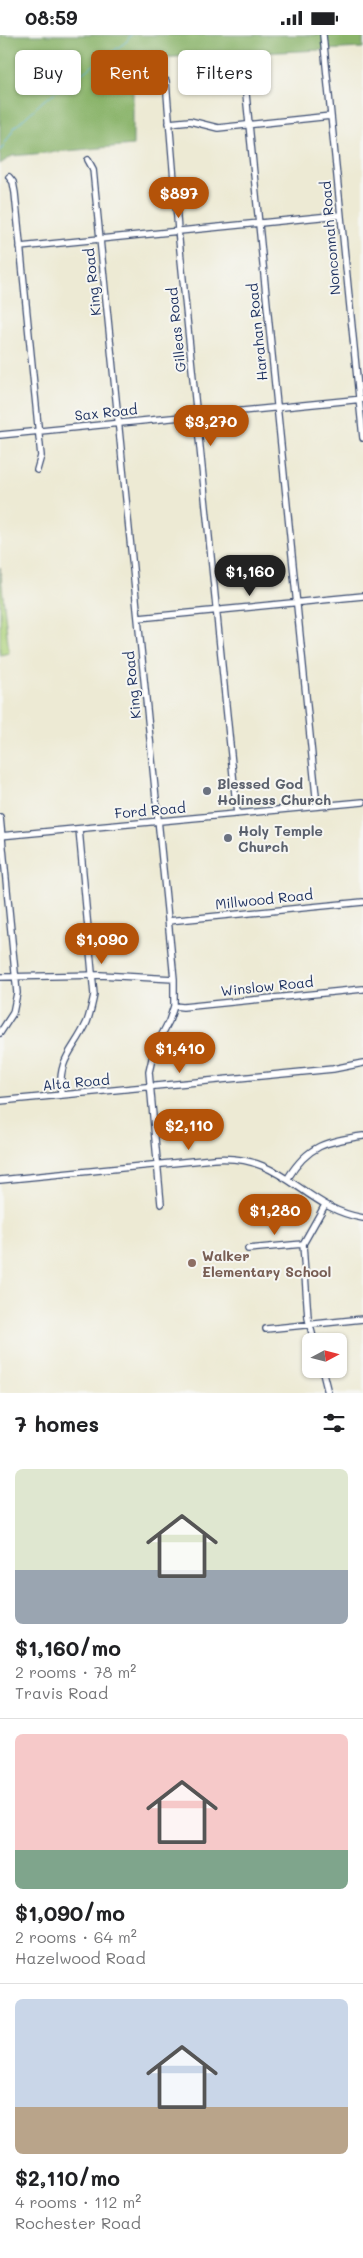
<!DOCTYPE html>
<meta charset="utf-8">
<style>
body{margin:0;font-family:Mali,sans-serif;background:#f6f6f6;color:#202124;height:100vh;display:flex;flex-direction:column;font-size:19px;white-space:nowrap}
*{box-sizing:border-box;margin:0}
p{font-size:16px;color:#757577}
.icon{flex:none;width:28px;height:28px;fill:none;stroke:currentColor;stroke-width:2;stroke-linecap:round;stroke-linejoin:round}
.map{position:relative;height:1358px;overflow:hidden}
.drawer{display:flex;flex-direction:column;background:#fff;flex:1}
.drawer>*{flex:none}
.top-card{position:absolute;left:15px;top:15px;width:334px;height:45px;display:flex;gap:10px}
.needle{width:32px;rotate:83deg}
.tools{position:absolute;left:302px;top:1298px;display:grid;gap:10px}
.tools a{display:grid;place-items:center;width:45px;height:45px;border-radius:8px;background:#fff;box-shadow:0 1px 4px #0004;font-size:25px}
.price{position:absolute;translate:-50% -42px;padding:0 11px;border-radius:18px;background:#b45309;color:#fff;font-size:16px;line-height:32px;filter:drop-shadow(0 1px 2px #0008)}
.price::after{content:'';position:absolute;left:50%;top:30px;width:15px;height:11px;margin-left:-8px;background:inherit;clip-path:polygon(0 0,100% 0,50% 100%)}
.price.active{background:#222;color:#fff}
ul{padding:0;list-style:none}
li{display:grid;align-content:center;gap:10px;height:265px;padding:0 15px}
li+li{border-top:1px solid #e0e0e0}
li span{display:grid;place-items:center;height:155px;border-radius:8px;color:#555}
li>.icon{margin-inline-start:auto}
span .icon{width:90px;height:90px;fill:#fffc;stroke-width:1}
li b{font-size:21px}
h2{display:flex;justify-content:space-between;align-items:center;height:60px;padding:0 15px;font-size:21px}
.chip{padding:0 18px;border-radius:8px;background:#fff;box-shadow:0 1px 4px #0004;font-size:18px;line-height:45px}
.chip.active{background:#b45309;color:#fff}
.status{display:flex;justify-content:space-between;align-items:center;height:35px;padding:0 25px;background:#fff;direction:ltr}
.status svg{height:14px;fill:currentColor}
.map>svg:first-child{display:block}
.green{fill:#add27b;stroke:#64806c}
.forest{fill:#8ab46b;stroke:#527264}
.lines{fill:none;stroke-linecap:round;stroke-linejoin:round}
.stream{stroke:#5fb4db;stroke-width:1}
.minor-casing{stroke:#3a4b70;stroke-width:8}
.minor{stroke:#fff;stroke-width:5.5}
.worship-dot{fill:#6b7280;stroke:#f6f6f2;stroke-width:2}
.education-dot{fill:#8d6e63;stroke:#f6f6f2;stroke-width:2}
.labels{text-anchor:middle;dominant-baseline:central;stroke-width:4;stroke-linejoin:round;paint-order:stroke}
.street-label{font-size:14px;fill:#1b2f5e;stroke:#f6f6f2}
.worship-label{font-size:14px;font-weight:bold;fill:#5b616d;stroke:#f6f6f2;text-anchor:start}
.education-label{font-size:14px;font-weight:bold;fill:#785e54;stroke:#f6f6f2;text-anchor:start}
</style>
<div class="status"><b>08:59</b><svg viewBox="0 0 49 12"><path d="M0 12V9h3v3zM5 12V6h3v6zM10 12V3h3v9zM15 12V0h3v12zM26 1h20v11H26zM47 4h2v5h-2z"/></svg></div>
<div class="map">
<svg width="363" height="1358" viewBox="0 0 363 1358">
<rect width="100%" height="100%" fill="#f6f6f2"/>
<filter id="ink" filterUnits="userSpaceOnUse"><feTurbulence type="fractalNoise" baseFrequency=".02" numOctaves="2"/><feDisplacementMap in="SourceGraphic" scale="10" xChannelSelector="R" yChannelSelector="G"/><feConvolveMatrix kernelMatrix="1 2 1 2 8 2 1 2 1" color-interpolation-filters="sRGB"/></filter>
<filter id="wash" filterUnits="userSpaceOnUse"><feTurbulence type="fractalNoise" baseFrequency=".0096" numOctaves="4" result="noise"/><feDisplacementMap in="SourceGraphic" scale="20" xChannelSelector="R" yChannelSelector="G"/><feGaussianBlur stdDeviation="1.12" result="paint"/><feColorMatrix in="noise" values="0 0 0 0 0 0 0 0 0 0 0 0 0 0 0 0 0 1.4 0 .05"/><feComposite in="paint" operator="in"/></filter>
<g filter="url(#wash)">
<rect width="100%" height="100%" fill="#edead4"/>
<!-- green -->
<path class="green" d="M0,532L9,618L0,620Z"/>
<!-- forest -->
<path class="forest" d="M0,0H363V13L133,24V110L12,121L0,129Z"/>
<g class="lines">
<!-- stream -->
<path class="stream" d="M0,116L14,93L43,66L126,7L131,0"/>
</g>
</g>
<g filter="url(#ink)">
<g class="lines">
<!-- minor casing -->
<g class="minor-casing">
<path id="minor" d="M323,0L363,403
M166,46L178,195L237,779
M246,59L317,771
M169,88L190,86L218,93L331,81
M88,125L93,134L174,944V971L169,986L154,1015L149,1037L161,1169
M9,142L13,147L15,158L41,421L37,435
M20,212L340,180
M0,400L363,364
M139,583L363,561
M0,782L17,958L13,978L0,998
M0,801L363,767
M168,886L363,867
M0,942L100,940L174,944
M174,971L183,972L363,954
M61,1060C58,1021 73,1018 87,987C90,979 92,969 94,960L79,794
M0,1066L333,1034L363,1028
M288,1143C308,1110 327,1106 363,1101
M0,1145L213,1124C285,1118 302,1173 363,1183
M248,1214L303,1209
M266,1294L363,1284
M314,1306L308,1283L303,1209L325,1170
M322,1334L328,1358"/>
</g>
<!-- minor -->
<use href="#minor" class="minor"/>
</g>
</g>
<!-- markers -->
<g class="worship-dot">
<circle cx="207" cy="756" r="5"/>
<circle cx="228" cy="803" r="5"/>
</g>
<circle class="education-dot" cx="192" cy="1228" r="5"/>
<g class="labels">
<!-- street labels -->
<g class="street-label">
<text transform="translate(330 203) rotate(-95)">Nonconnah Road</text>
<text transform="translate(92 247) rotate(-96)">King Road</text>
<text transform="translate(176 295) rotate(-96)">Gilleas Road</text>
<text transform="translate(257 297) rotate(-96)">Harahan Road</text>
<text transform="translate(106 377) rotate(-6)">Sax Road</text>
<text transform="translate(132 650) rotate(-96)">King Road</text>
<text transform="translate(150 775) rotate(-5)">Ford Road</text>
<text transform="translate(264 864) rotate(-6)">Millwood Road</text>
<text transform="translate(267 951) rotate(-6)">Winslow Road</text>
<text transform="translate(76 1047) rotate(-5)">Alta Road</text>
</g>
<!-- worship labels -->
<g class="worship-label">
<text x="217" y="748">Blessed God<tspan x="217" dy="16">Holiness Church</tspan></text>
<text x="238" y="795">Holy Temple<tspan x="238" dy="16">Church</tspan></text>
</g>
<!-- education labels -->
<g class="education-label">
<text x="202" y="1220">Walker<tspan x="202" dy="16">Elementary School</tspan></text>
</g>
</g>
</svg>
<div class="tools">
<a><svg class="needle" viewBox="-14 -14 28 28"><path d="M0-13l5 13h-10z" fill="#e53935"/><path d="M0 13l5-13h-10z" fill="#757577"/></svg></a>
</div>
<b class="price" style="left:179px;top:184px">$897</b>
<b class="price" style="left:211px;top:412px">$3,270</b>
<b class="price active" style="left:250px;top:562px">$1,160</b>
<b class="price" style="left:102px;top:930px">$1,090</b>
<b class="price" style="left:180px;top:1039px">$1,410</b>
<b class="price" style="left:189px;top:1116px">$2,110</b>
<b class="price" style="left:275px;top:1201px">$1,280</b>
<div class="top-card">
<a class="chip">Buy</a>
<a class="chip active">Rent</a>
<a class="chip">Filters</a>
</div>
</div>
<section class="drawer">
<h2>7 homes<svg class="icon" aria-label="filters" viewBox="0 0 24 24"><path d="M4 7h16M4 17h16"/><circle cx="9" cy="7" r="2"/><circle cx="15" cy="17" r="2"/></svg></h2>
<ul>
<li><span style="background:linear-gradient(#dfe7d0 65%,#9aa5b1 0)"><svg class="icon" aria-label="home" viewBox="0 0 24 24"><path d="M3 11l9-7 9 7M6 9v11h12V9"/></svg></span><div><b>$1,160/mo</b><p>2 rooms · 78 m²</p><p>Travis Road</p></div></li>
<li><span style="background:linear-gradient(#f6c9c9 75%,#7fa58c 0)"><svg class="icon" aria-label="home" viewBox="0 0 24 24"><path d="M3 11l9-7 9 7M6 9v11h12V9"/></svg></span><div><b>$1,090/mo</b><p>2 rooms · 64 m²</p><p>Hazelwood Road</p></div></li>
<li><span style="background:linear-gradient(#c9d6e8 70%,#b9a48a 0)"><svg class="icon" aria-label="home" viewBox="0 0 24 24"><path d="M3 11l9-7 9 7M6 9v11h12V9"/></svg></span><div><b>$2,110/mo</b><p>4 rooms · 112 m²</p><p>Rochester Road</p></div></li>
</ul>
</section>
